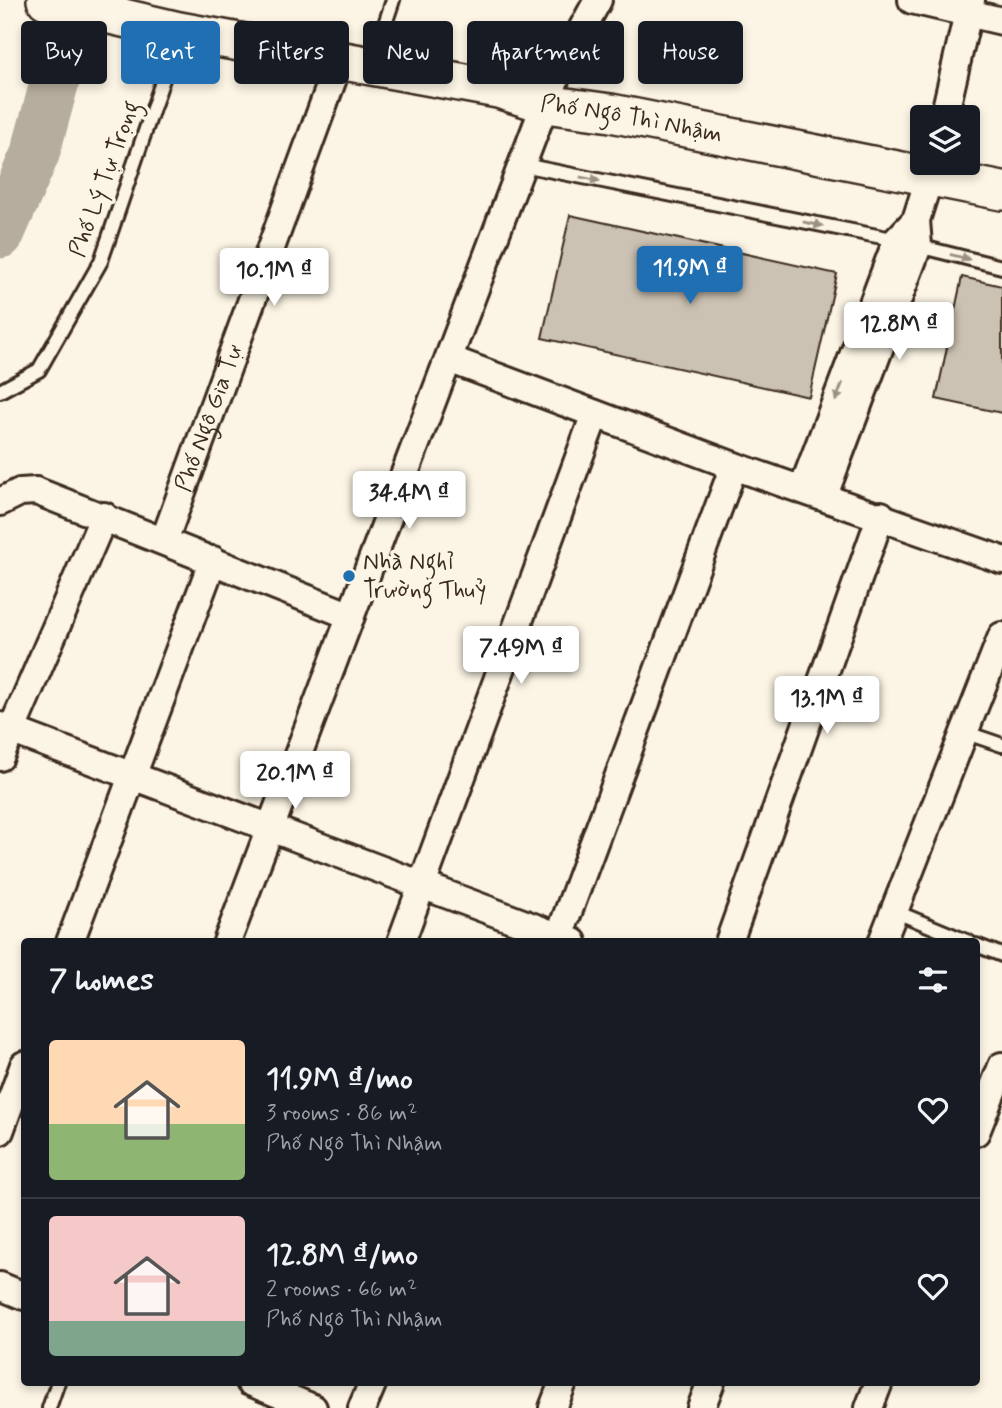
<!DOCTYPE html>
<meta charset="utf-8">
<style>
body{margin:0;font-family:Mynerve,sans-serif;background:#242831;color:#f1f3f6;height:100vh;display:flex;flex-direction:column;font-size:26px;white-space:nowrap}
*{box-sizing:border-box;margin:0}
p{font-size:23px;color:#9ea1a6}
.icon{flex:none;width:38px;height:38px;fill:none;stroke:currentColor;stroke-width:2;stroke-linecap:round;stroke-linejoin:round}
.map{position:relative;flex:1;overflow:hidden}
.details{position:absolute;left:21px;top:938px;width:959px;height:448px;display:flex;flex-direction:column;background:#171b24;border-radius:7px;box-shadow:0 4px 10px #0003}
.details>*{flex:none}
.hud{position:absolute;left:21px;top:21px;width:961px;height:63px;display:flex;gap:14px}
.fabs{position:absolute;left:910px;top:105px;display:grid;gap:14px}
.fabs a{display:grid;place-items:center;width:70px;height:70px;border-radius:7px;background:#171b24;box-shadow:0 4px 10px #0003;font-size:35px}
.price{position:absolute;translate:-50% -60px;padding:0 16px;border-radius:7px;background:#fff;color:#222;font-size:23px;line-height:46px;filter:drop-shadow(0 2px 4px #0008)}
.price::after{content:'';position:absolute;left:50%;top:42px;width:21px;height:16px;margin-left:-10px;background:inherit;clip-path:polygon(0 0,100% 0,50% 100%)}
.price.on{background:#1f6fb2;color:#fff}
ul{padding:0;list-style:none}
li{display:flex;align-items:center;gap:21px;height:175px;padding:0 28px}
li+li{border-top:2px solid #363941}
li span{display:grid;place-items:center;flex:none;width:196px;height:140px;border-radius:7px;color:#555}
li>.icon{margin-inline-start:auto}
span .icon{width:84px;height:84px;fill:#fffc;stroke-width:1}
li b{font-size:30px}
h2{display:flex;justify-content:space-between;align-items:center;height:84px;padding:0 28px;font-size:30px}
.tag{padding:0 24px;border-radius:7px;background:#171b24;box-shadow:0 4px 10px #0003;font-size:24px;line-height:63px}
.tag.on{background:#1f6fb2;color:#fff}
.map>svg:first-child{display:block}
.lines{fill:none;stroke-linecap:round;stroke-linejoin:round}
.river{stroke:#b7ad9e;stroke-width:49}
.building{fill:#ccc2b3;stroke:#3b2a1e;stroke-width:2}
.service-casing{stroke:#3b2a1e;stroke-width:18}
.minor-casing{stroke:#3b2a1e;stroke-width:32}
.secondary-casing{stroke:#3b2a1e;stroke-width:42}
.service{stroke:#fcf5e5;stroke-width:12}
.minor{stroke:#fcf5e5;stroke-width:26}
.secondary{stroke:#fcf5e5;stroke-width:37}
.oneway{fill:#9c9082}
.poi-dot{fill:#1f6fb2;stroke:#fcf5e5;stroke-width:2.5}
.labels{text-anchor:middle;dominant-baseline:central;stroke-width:7;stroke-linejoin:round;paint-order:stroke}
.street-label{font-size:24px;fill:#3b2a1e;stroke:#fcf5e5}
.poi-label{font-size:24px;fill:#3b2a1e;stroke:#fcf5e5;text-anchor:start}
</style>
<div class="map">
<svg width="1002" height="1408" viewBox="0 0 1002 1408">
<rect width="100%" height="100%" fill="#fcf5e5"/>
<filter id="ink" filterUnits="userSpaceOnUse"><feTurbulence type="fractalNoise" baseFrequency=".0143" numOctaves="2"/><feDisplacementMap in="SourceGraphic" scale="14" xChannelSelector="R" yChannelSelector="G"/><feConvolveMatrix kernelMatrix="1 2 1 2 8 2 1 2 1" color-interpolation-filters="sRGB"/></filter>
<g filter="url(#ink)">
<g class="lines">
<!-- river -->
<path class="river" d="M0,234L35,154L77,0"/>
</g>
<!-- building -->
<path class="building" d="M570,215L837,274L809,397L542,338Z
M962,277L1002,286V413L936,399Z"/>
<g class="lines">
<!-- service casing -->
<g class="service-casing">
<path id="service" d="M372,63L393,0
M523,165L897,240
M918,246L1002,267
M0,391L39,370L101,261L178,35
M964,732L1002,745
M894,911L969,942
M976,945L1002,955
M49,1408L58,1382"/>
</g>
<!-- minor casing -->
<g class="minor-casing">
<g id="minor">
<path d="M912,0L1002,21"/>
<path d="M944,117L971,0"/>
<path d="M449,359L734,466L1002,560"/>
<path d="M803,488L897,240L916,220"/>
<path d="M824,495L918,246L916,220L934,163"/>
<path d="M0,502L20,492L36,491L351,616"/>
<path id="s1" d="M164,541L340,59"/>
<path d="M0,726L573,942"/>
<path d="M0,757L104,516"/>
<path d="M70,942L213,560"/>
<path d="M227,942L545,104L557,75L598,0"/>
<path d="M401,942L595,414"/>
<path d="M557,942L734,466"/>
<path d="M729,942L881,515"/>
<path d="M882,942L1002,636"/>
<path d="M0,1131L24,1065"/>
<path d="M976,1132L1002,1066"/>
<path d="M0,1286L24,1296"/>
<path d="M250,1382L313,1408"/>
<path d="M362,1408L373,1382"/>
<path d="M553,1408L563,1382"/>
<path d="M701,1408L711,1382"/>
<path d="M869,1408L879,1382"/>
</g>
</g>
<!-- secondary casing -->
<g class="secondary-casing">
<g id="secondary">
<path id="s2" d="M46,0L179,31L498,89L545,104L611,113L1002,191"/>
</g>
</g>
<!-- service -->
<use href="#service" class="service"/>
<!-- minor -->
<use href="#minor" class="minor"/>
<!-- secondary -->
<use href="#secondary" class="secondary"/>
</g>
<!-- one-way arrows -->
<defs><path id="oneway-solid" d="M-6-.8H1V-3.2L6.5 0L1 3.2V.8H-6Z" transform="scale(1.75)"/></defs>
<g class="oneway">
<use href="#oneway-solid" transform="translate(590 179) rotate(11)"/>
<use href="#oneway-solid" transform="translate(813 224) rotate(11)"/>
<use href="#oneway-solid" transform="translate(960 257) rotate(15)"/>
<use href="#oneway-solid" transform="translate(839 392) rotate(111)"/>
</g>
</g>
<!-- markers -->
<circle class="poi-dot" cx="349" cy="576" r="7"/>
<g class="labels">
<!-- street labels -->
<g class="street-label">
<text stroke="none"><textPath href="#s2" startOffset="598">Phố Ngô Thì Nhậm</textPath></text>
<text transform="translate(105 179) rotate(-70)">Phố Lý Tự Trọng</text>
<text stroke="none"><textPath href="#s1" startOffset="131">Phố Ngô Gia Tự</textPath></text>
</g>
<!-- poi labels -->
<g class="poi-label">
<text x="363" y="562">Nhà Nghỉ<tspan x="363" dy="28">Trường Thuỷ</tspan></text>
</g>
</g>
</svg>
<div class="fabs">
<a><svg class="icon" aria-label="layers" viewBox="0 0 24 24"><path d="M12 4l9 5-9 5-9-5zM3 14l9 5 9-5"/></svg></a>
</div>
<b class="price on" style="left:690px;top:306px">11.9M ₫</b>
<b class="price" style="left:274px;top:308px">10.1M ₫</b>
<b class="price" style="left:899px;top:362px">12.8M ₫</b>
<b class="price" style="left:409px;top:531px">34.4M ₫</b>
<b class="price" style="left:521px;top:686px">7.49M ₫</b>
<b class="price" style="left:827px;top:736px">13.1M ₫</b>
<b class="price" style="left:295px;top:811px">20.1M ₫</b>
<div class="hud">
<a class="tag">Buy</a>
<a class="tag on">Rent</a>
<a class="tag">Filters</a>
<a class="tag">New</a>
<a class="tag">Apartment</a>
<a class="tag">House</a>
</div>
<section class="details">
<h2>7 homes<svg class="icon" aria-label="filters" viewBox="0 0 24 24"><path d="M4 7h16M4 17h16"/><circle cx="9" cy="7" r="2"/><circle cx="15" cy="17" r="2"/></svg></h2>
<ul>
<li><span style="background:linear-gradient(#ffd9b3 60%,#8fb573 0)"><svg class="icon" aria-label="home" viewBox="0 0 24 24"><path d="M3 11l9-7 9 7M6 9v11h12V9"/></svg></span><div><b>11.9M ₫/mo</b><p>3 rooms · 86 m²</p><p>Phố Ngô Thì Nhậm</p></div><svg class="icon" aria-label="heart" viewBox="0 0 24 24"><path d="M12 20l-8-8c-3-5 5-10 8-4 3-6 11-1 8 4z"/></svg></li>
<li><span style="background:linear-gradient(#f6c9c9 75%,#7fa58c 0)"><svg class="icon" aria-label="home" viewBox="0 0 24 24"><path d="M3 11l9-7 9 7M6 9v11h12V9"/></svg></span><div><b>12.8M ₫/mo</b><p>2 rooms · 66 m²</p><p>Phố Ngô Thì Nhậm</p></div><svg class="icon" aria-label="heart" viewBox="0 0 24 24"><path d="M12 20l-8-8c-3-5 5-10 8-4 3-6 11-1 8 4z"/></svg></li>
</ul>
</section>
</div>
